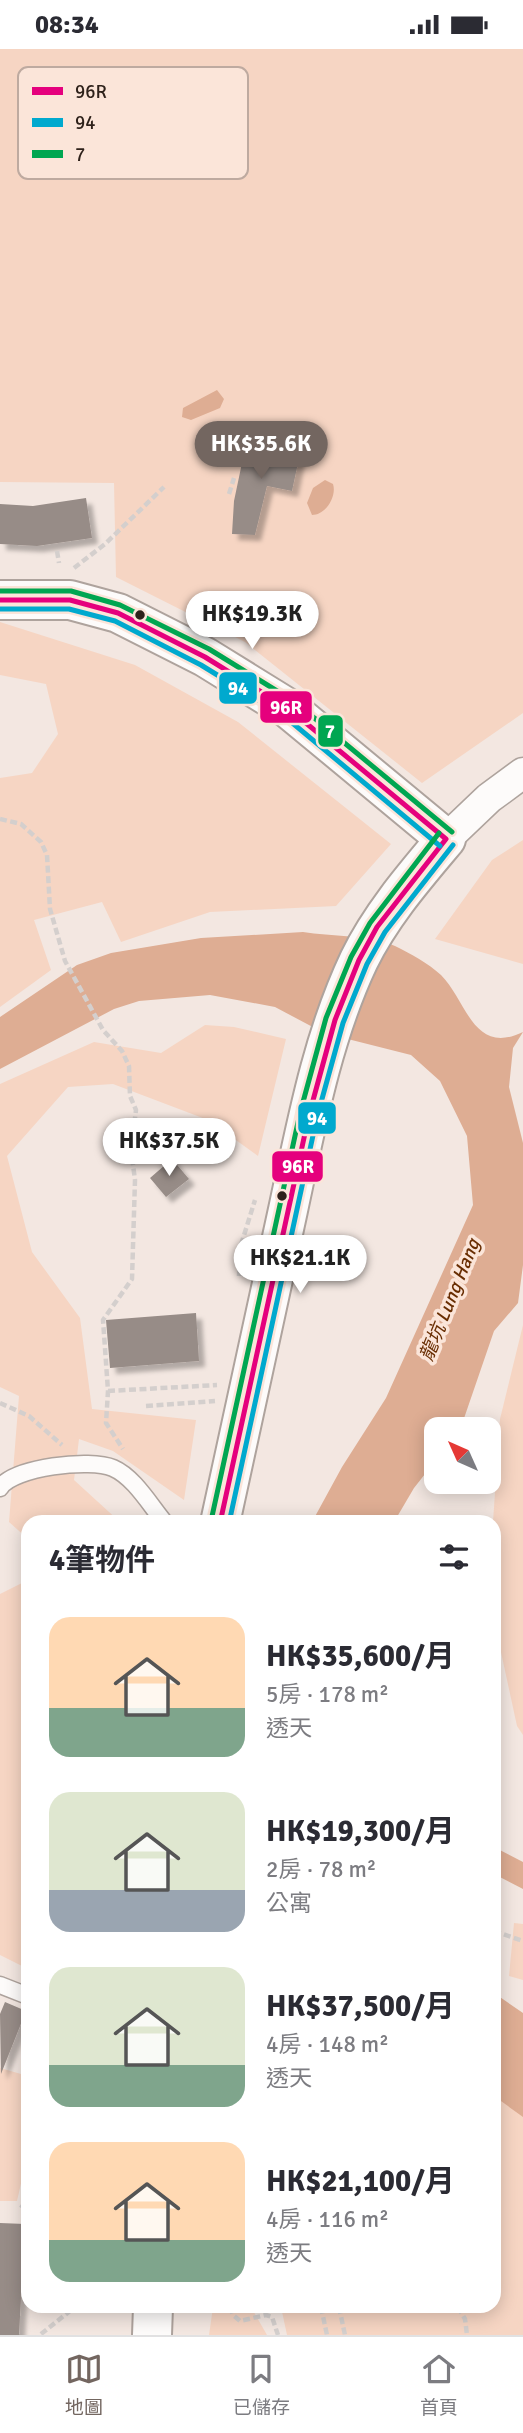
<!DOCTYPE html>
<html lang="zh-TW">
<meta charset="utf-8">
<style>
body{margin:0;font-family:Signika,"Noto Sans TC",sans-serif;background:#f2f2f3;color:#2b2b33;height:100vh;display:flex;flex-direction:column;font-size:26px;white-space:nowrap}
*{box-sizing:border-box;margin:0}
p{font-size:23px;color:#7c7c81}
.icon{flex:none;width:38px;height:38px;fill:none;stroke:currentColor;stroke-width:2;stroke-linecap:round;stroke-linejoin:round}
.map{position:relative;flex:1;overflow:hidden}
.sheet{position:absolute;left:21px;top:1466px;width:480px;height:798px;display:flex;flex-direction:column;background:#fff;border-radius:21px;box-shadow:0 4px 18px #0003}
.sheet>*{flex:none}
.needle{width:46px;rotate:315deg}
.buttons{position:absolute;left:424px;top:1368px;display:grid;gap:14px}
.buttons a{display:grid;place-items:center;width:77px;height:77px;border-radius:14px;background:#fff;box-shadow:0 4px 18px #0003;font-size:35px}
.price{position:absolute;translate:-50% -60px;padding:0 16px;border-radius:24px;background:#fff;color:#222;font-size:23px;line-height:46px;filter:drop-shadow(0 2px 4px #0008)}
.price::after{content:'';position:absolute;left:50%;top:42px;width:21px;height:16px;margin-left:-10px;background:inherit;clip-path:polygon(0 0,100% 0,50% 100%)}
.price.selected{background:#736660;color:#fff}
ul{padding:0;list-style:none}
li{display:flex;align-items:center;gap:21px;height:175px;padding:0 28px}
li span{display:grid;place-items:center;flex:none;width:196px;height:140px;border-radius:21px;color:#555}
li>.icon{margin-inline-start:auto}
span .icon{width:84px;height:84px;fill:#fffc;stroke-width:1}
li b{font-size:30px}
h2{display:flex;justify-content:space-between;align-items:center;height:84px;padding:0 28px;font-size:30px}
.status{display:flex;justify-content:space-between;align-items:center;height:49px;padding:0 35px;background:#fff;direction:ltr}
.status svg{height:19px;fill:currentColor}
.menu{display:flex;justify-content:space-around;align-items:center;height:98px;border-top:2px solid #e1e1e2;background:#fff;font-size:19px;color:#7c7c81}
.menu a{display:grid;justify-items:center;gap:4px}
.menu .selected{color:#736660}
.map>svg:first-child{display:block}
.green{fill:#f6d5c3}
.water{fill:#dead93}
.building{fill:#978c87;filter:url(#shadow)}
.lines{fill:none;stroke-linecap:round;stroke-linejoin:round}
.lane-casing{stroke:#aea39d;stroke-width:19}
.street-casing{stroke:#aea39d;stroke-width:33}
.secondary-casing{stroke:#aea39d;stroke-width:42}
.path{stroke:#d4cfcd;stroke-width:4.5;stroke-dasharray:7 3.5;stroke-linecap:butt}
.lane{stroke:#fdfbfa;stroke-width:16}
.street{stroke:#fdfbfa;stroke-width:30}
.secondary{stroke:#fdfbfa;stroke-width:38}
.bus-1-casing{stroke:#fbe5d9;stroke-width:10}
.bus-2-casing{stroke:#fbe5d9;stroke-width:10}
.bus-3-casing{stroke:#fbe5d9;stroke-width:10}
.bus-1{stroke:#e5007d;stroke-width:5}
.bus-2{stroke:#00a9ce;stroke-width:5}
.bus-3{stroke:#00a651;stroke-width:5}
.bus-dot{fill:#2e211a;stroke:#fbe5d9;stroke-width:2.5}
.labels{text-anchor:middle;dominant-baseline:central;stroke-width:7;stroke-linejoin:round;paint-order:stroke}
.water-label{font-size:19px;font-style:italic;fill:#692e03;stroke:#fbe5d9}
.key{fill:#fbe5d9;stroke:#beaaa0;stroke-width:2}
.key-label{font-size:19px;fill:#2e211a}
.line-badge{stroke:#fbe5d9;stroke-width:2.5}
.badge-label{font-size:19px;text-anchor:middle;font-weight:bold;fill:#fff}
</style>
<div class="status"><b>08:34</b><svg viewBox="0 0 49 12"><path d="M0 12V9h3v3zM5 12V6h3v6zM10 12V3h3v9zM15 12V0h3v12zM26 1h20v11H26zM47 4h2v5h-2z"/></svg></div>
<div class="map">
<svg width="523" height="2286" viewBox="0 0 523 2286">
<defs>
<filter id="shadow"><feDropShadow dx="6" dy="6" stdDeviation="2" flood-color="#0004"/></filter>
</defs>
<rect width="100%" height="100%" fill="#f3e7e1"/>
<!-- green -->
<path class="green" d="M0,0H523V664L422,734L245,593L116,528L114,434L0,433Z
M0,573L135,616L238,673L391,795L336,857L210,863L121,893L102,853L34,871L51,921L0,958V729L32,724L58,685L46,635L0,626Z
M523,791V915L435,890L492,811Z
M205,976L234,978L286,990L258,1107L208,1071L113,1035L68,1038L7,1107L32,1203L80,1269L92,1360L196,1371L184,1451L113,1402L79,1390L74,1431L120,1473L28,1474V1490L9,1473L19,1347L0,1338V1035L94,993L161,1004Z
M523,1276V1686L517,1677L494,1571L493,1473L500,1370Z
M28,1531V1920L0,1906V1545Z
M514,1874L523,1875V1931L509,1927Z
M494,2015L523,2031V2286H287L281,2258H494Z
M0,2019L28,2027V2126L22,2130L17,2152H0Z
M213,2258H251L267,2286H209Z"/>
<!-- water -->
<path class="water" d="M217,341L224,350L220,359L191,371L182,368L183,359Z
M325,431L333,435C337,447 326,466 312,466L307,454L313,439Z
M303,883C331,888 369,885 395,897C411,905 428,914 441,926C467,952 473,1007 523,983L513,999L509,1038L523,1094V1216L518,1254L494,1282L460,1381H436V1411L414,1439L394,1473H312L342,1418L386,1349L473,1156L467,1087L440,1032L411,1006L324,984L275,958L210,946L139,952L114,960L0,1020V968L77,916L111,904L201,889Z
M494,1798L523,1813V1840L494,1825Z
M494,1944L523,1964V2068L494,2047Z"/>
<!-- building -->
<path class="building" d="M247,390L301,400L292,442L267,437L255,486L232,485L234,452Z
M86,449L92,489L37,497L0,495V455L33,457Z
M172,1110L189,1130L166,1148L150,1129Z
M196,1264L199,1312L110,1319L106,1271Z
M5,1953L26,1962L1,2025L0,1965Z
M0,2174L25,2175L19,2286H0Z"/>
<g class="lines">
<!-- lane casing -->
<g class="lane-casing">
<path id="lane" d="M0,1439C13,1418 91,1409 113,1419C134,1428 150,1456 165,1474
M0,1936L28,1947"/>
</g>
<!-- street casing -->
<g class="street-casing">
<path id="street" d="M446,790L489,749L523,724"/>
</g>
<!-- secondary casing -->
<g class="secondary-casing">
<path id="secondary" d="M0,551H70L118,564L205,608L289,660L446,790C414,828 381,866 359,911C322,989 306,1077 288,1161C266,1265 243,1369 220,1474
M152,2286L153,2258"/>
</g>
<!-- path -->
<path class="path" d="M229,445L234,429
M57,502L59,514
M74,519L105,495L164,438
M0,770L21,775L41,793L47,806L50,860L65,912L103,981L122,1002L129,1017L130,1047L136,1061L131,1101L135,1131L132,1230L103,1271L108,1342L106,1374L123,1400
M239,1227L240,1199L255,1151
M108,1342L217,1336
M0,1354L29,1367L62,1396
M146,1357L215,1352
M494,1882L523,1892
M21,2159L28,2149
M230,2258L233,2266L240,2272L266,2266L272,2268L278,2286
M321,2258L327,2286
M339,2258L345,2286
M458,2258L465,2270L467,2286
M41,2285L75,2258"/>
<!-- lane -->
<use href="#lane" class="lane"/>
<!-- street -->
<use href="#street" class="street"/>
<!-- secondary -->
<use href="#secondary" class="secondary"/>
<!-- bus-1 casing -->
<g class="bus-1-casing">
<path id="bus-1" d="M0,551H70L118,564L205,608L289,660L446,790
M220,1474L309,1066L335,971L359,911L377,878L446,790"/>
</g>
<!-- bus-2 casing -->
<g class="bus-2-casing">
<path id="bus-2" d="M0,560H69L115,572L201,616L284,667L440,797
M229,1474L317,1068L343,974L367,915L385,883L453,796"/>
</g>
<!-- bus-3 casing -->
<g class="bus-3-casing">
<path id="bus-3" d="M0,542H71L120,556L209,600L295,653L452,783
M211,1472L300,1064L326,969L351,908L370,874L439,784"/>
</g>
<!-- bus-1 -->
<use href="#bus-1" class="bus-1"/>
<!-- bus-2 -->
<use href="#bus-2" class="bus-2"/>
<!-- bus-3 -->
<use href="#bus-3" class="bus-3"/>
</g>
<!-- markers -->
<g class="bus-dot">
<circle cx="140" cy="566" r="6"/>
<circle cx="282" cy="1147" r="6"/>
</g>
<g class="labels">
<!-- water labels -->
<g class="water-label">
<text transform="translate(450 1251) rotate(-68)">龍坑 Lung Hang</text>
</g>
</g>
<!-- legend -->
<rect x="18" y="18" width="230" height="112" rx="10" class="key"/>
<rect x="32" y="38" width="31" height="8" fill="#e5007d"/>
<rect x="32" y="69" width="31" height="9" fill="#00a9ce"/>
<rect x="32" y="101" width="31" height="8" fill="#00a651"/>
<g class="key-label">
<text x="75" y="49">96R</text>
<text x="75" y="80">94</text>
<text x="75" y="112">7</text>
</g>
<g class="line-badge">
<rect x="218" y="622" width="40" height="34" rx="7" fill="#00a9ce"/>
<rect x="259" y="641" width="54" height="34" rx="7" fill="#e5007d"/>
<rect x="317" y="665" width="27" height="34" rx="7" fill="#00a651"/>
<rect x="297" y="1052" width="40" height="34" rx="7" fill="#00a9ce"/>
<rect x="271" y="1101" width="53" height="33" rx="7" fill="#e5007d"/>
</g>
<g class="badge-label">
<text x="238" y="646">94</text>
<text x="286" y="665">96R</text>
<text x="330" y="689">7</text>
<text x="317" y="1076">94</text>
<text x="298" y="1124">96R</text>
</g>
</svg>
<div class="buttons">
<a><svg class="needle" viewBox="-14 -14 28 28"><path d="M0-13l5 13h-10z" fill="#e53935"/><path d="M0 13l5-13h-10z" fill="#7c7c81"/></svg></a>
</div>
<b class="price selected" style="left:261px;top:432px">HK$35.6K</b>
<b class="price" style="left:252px;top:602px">HK$19.3K</b>
<b class="price" style="left:169px;top:1129px">HK$37.5K</b>
<b class="price" style="left:300px;top:1246px">HK$21.1K</b>
<section class="sheet">
<h2>4筆物件<svg class="icon" aria-label="filters" viewBox="0 0 24 24"><path d="M4 7h16M4 17h16"/><circle cx="9" cy="7" r="2"/><circle cx="15" cy="17" r="2"/></svg></h2>
<ul>
<li><span style="background:linear-gradient(#ffd9b3 65%,#7fa58c 0)"><svg class="icon" aria-label="home" viewBox="0 0 24 24"><path d="M3 11l9-7 9 7M6 9v11h12V9"/></svg></span><div><b>HK$35,600/月</b><p>5房 · 178 m²</p><p>透天</p></div></li>
<li><span style="background:linear-gradient(#dfe7d0 70%,#9aa5b1 0)"><svg class="icon" aria-label="home" viewBox="0 0 24 24"><path d="M3 11l9-7 9 7M6 9v11h12V9"/></svg></span><div><b>HK$19,300/月</b><p>2房 · 78 m²</p><p>公寓</p></div></li>
<li><span style="background:linear-gradient(#dfe7d0 70%,#7fa58c 0)"><svg class="icon" aria-label="home" viewBox="0 0 24 24"><path d="M3 11l9-7 9 7M6 9v11h12V9"/></svg></span><div><b>HK$37,500/月</b><p>4房 · 148 m²</p><p>透天</p></div></li>
<li><span style="background:linear-gradient(#ffd9b3 70%,#7fa58c 0)"><svg class="icon" aria-label="home" viewBox="0 0 24 24"><path d="M3 11l9-7 9 7M6 9v11h12V9"/></svg></span><div><b>HK$21,100/月</b><p>4房 · 116 m²</p><p>透天</p></div></li>
</ul>
</section>
</div>
<nav class="menu">
<a class="selected"><svg class="icon" aria-label="map" viewBox="0 0 24 24"><path d="M3 6l6-2 6 2 6-2v14l-6 2-6-2-6 2zM9 4v14M15 6v14"/></svg>地圖</a>
<a><svg class="icon" aria-label="saved" viewBox="0 0 24 24"><path d="M7 4h10v16l-5-4-5 4z"/></svg>已儲存</a>
<a><svg class="icon" aria-label="home" viewBox="0 0 24 24"><path d="M3 11l9-7 9 7M6 9v11h12V9"/></svg>首頁</a>
</nav>
